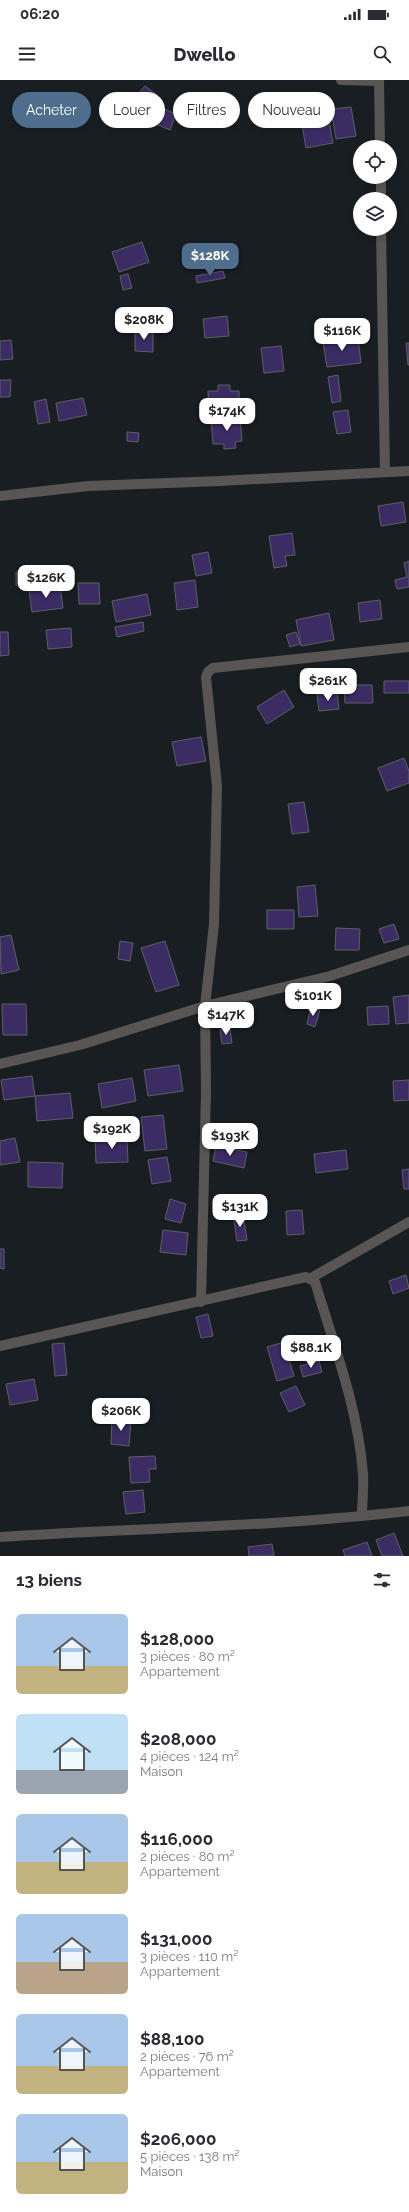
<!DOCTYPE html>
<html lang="fr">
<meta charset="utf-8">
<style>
body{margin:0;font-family:Raleway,sans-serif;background:#f2f2f3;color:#2b2b33;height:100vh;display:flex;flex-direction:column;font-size:15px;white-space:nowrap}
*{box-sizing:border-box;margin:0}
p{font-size:13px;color:#7c7c81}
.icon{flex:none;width:22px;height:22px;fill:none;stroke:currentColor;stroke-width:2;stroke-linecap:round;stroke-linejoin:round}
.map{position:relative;height:1476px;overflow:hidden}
.drawer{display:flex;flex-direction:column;background:#fff;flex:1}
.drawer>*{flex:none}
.guide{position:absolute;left:12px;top:12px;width:385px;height:36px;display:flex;gap:8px}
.buttons{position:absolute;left:353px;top:60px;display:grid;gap:8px}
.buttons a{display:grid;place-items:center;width:44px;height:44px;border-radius:50%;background:#fff;box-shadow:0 2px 6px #0003;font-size:20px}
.price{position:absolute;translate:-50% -34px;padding:0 9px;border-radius:8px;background:#fff;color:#222;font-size:13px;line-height:26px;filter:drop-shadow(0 1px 2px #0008)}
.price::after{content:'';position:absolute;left:50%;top:24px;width:12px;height:9px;margin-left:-6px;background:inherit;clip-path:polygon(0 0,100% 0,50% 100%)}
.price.selected{background:#4f6d8c;color:#fff}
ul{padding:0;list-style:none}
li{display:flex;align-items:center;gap:12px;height:100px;padding:0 16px}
li span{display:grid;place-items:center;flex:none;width:112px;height:80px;border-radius:6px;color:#555}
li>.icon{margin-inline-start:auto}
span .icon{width:48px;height:48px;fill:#fffc;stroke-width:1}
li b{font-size:17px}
h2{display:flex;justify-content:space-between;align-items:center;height:48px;padding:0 16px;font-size:17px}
.chip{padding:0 14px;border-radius:18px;background:#fff;box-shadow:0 2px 6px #0003;font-size:14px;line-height:36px}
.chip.selected{background:#4f6d8c;color:#fff}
.status{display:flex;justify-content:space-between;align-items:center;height:28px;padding:0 20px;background:#fff;direction:ltr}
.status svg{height:11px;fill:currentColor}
header{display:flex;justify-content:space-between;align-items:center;height:52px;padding:0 16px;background:#fff;font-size:18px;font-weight:800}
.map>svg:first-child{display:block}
.building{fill:#3b2d64;stroke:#5f5e65}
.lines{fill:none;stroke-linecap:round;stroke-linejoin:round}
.street{stroke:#585554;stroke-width:10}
</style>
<div class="status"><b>06:20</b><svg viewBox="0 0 49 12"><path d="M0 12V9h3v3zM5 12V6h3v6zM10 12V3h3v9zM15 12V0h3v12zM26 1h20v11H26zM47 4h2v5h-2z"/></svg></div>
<header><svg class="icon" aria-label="menu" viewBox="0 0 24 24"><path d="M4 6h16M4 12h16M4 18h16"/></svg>Dwello<svg class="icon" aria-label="search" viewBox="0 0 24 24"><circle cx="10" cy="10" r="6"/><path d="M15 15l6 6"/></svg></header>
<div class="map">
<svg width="409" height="1476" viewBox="0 0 409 1476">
<rect width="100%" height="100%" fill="#191e23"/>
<!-- building -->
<path class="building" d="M145,6L157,15L152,23L139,13Z
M160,27L176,34L170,50L153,43Z
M351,27L356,56L336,59L331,29Z
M329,40L333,63L306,68L302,45Z
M142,162L149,182L119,192L112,172Z
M223,191L225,198L197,203L196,196Z
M128,194L132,208L123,210L120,196Z
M227,236L229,256L205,258L203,239Z
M135,250H153V272L135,271Z
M358,258L361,283L327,287L323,262Z
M11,260L13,279L0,280V261Z
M406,263H409V285H408Z
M281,266L284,291L264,293L261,268Z
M338,295L341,321L332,323L328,297Z
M0,300H11L10,317H0Z
M218,305H230V311H239V335L209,336L208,311H218Z
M83,318L87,335L59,341L56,323Z
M46,319L50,342L38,344L34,322Z
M348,330L351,352L337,354L333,332Z
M240,337L242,361L235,362L236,368L224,369V364H213L211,340Z
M127,352L139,353L138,362L127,361Z
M403,422L406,442L381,446L378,426Z
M292,453L295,475L285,476L287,486L274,488L269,456Z
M208,472L212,493L196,496L192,475Z
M409,481V507L397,509L395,500L407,497L404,483Z
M16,492H39V505H16Z
M195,500L198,527L177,530L174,503Z
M78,503H99L100,524H79Z
M60,506L63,528L32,532L29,510Z
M147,514L151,535L116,542L112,521Z
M380,520L382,539L360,542L358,523Z
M329,533L334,560L301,566L296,540Z
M143,542L144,551L117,557L115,547Z
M71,548L72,567L48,569L46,550Z
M0,552H8L9,575L0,576Z
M296,552L300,564L290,567L286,555Z
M384,601H409V613H384Z
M344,605H372L373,623H345Z
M284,610L294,627L267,644L257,627Z
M337,612L339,629L319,631L317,614Z
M201,657L206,681L177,686L172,662Z
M404,678L409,691V703L387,711L378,688Z
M304,722L309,752L292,754L288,724Z
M315,805L318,836L299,837L297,807Z
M267,830H294V849H267Z
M394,844L399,859L384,863L379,849Z
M336,848L360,849L359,870H335Z
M11,855L19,890L1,894L0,857Z
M120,861L133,863L130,881L118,879Z
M165,861L179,905L156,912L141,868Z
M409,915V943L396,944L393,917Z
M2,924H26L27,955H3Z
M388,926L389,944L368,945L367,927Z
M311,927L320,930L315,947L307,944Z
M233,936L235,946L218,948L216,938Z
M230,949L232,963L222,964L220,950Z
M179,985L183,1011L148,1016L144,990Z
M32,996L35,1016L4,1020L1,1000Z
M132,998L136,1021L102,1028L98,1004Z
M409,1000V1020L394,1021L393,1001Z
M70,1013L73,1038L37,1041L35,1016Z
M163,1035L167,1069L145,1071L141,1037Z
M127,1057L128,1082L96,1083L95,1059Z
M15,1058L20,1082L0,1085V1061Z
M216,1066L247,1072L244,1088L213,1081Z
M346,1070L348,1089L316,1093L314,1074Z
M167,1077L171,1101L152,1104L148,1080Z
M28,1082L63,1083L62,1108L28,1107Z
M409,1089V1109H404L402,1090Z
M170,1119L186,1124L181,1143L165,1139Z
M302,1130L304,1154L287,1155L286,1131Z
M243,1134L247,1160L237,1161L233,1135Z
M163,1150L188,1153L186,1175L160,1172Z
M0,1169H4V1189L0,1188Z
M406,1195L409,1208L393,1214L389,1201Z
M208,1234L213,1256L201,1258L196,1237Z
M284,1262L294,1296L277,1301L267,1267Z
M64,1263L67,1295L55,1296L52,1264Z
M319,1281L322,1292L303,1297L300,1286Z
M34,1299L38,1320L10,1325L6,1304Z
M296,1306L305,1325L289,1332L280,1313Z
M112,1339L131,1340L129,1366L111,1364Z
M155,1376L156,1389H149L150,1402L131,1403L129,1377Z
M143,1410L145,1432L126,1434L123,1412Z
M394,1453L403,1476H382L376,1460Z
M367,1462L372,1476H345L343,1470Z
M272,1464L274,1476H249L248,1467Z"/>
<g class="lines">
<!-- street -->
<path class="street" d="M341,0L379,1
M379,0L380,67
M381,97V119
M381,149L385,392
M0,416L88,406L220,401L409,391
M0,984L80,965L205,926L330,896L409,870
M311,1198L409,1142
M201,1222L206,1011L205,926L214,844L217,706L206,597L208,592L213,588L409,567
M0,1266L306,1197L315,1202C334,1265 358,1328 363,1394C364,1408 362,1422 362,1436
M0,1457C136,1448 273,1447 409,1431"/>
</g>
</svg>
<div class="buttons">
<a><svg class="icon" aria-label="locate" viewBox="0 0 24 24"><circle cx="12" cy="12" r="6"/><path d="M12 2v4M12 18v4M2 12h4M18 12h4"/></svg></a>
<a><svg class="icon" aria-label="layers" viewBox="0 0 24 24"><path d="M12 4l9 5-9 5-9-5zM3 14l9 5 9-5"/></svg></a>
</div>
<b class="price selected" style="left:210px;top:197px">$128K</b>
<b class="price" style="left:144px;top:261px">$208K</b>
<b class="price" style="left:342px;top:272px">$116K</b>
<b class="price" style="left:227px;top:352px">$174K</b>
<b class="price" style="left:46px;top:519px">$126K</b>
<b class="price" style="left:328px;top:622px">$261K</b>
<b class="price" style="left:313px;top:937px">$101K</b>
<b class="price" style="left:226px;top:956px">$147K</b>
<b class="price" style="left:112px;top:1070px">$192K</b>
<b class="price" style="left:230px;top:1077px">$193K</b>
<b class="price" style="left:240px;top:1148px">$131K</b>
<b class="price" style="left:311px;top:1289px">$88.1K</b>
<b class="price" style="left:121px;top:1352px">$206K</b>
<div class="guide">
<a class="chip selected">Acheter</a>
<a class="chip">Louer</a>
<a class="chip">Filtres</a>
<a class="chip">Nouveau</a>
</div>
</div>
<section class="drawer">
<h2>13 biens<svg class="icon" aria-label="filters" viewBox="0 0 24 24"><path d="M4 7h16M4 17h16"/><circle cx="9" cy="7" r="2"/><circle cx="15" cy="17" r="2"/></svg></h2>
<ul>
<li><span style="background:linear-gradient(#a9c7e8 65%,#c2b280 0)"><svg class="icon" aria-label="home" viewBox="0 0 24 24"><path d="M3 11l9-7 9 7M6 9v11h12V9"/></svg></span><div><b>$128,000</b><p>3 pièces · 80 m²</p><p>Appartement</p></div></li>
<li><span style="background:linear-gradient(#bfe0f5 70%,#9aa5b1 0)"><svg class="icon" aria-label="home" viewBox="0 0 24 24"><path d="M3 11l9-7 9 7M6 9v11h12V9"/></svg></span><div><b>$208,000</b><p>4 pièces · 124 m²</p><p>Maison</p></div></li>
<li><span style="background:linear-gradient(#a9c7e8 60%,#c2b280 0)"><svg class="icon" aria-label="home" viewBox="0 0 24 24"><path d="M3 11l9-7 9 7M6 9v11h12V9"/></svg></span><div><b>$116,000</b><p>2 pièces · 80 m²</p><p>Appartement</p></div></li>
<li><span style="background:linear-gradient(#a9c7e8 60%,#b9a48a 0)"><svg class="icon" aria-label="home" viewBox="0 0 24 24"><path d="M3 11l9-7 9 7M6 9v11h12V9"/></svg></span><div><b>$131,000</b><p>3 pièces · 110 m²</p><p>Appartement</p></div></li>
<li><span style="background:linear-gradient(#a9c7e8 65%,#c2b280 0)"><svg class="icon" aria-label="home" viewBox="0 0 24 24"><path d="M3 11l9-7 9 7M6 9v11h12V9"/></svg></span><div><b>$88,100</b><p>2 pièces · 76 m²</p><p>Appartement</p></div></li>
<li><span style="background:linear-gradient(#a9c7e8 60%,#c2b280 0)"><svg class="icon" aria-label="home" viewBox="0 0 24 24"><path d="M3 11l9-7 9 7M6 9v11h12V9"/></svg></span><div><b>$206,000</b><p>5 pièces · 138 m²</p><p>Maison</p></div></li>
</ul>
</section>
